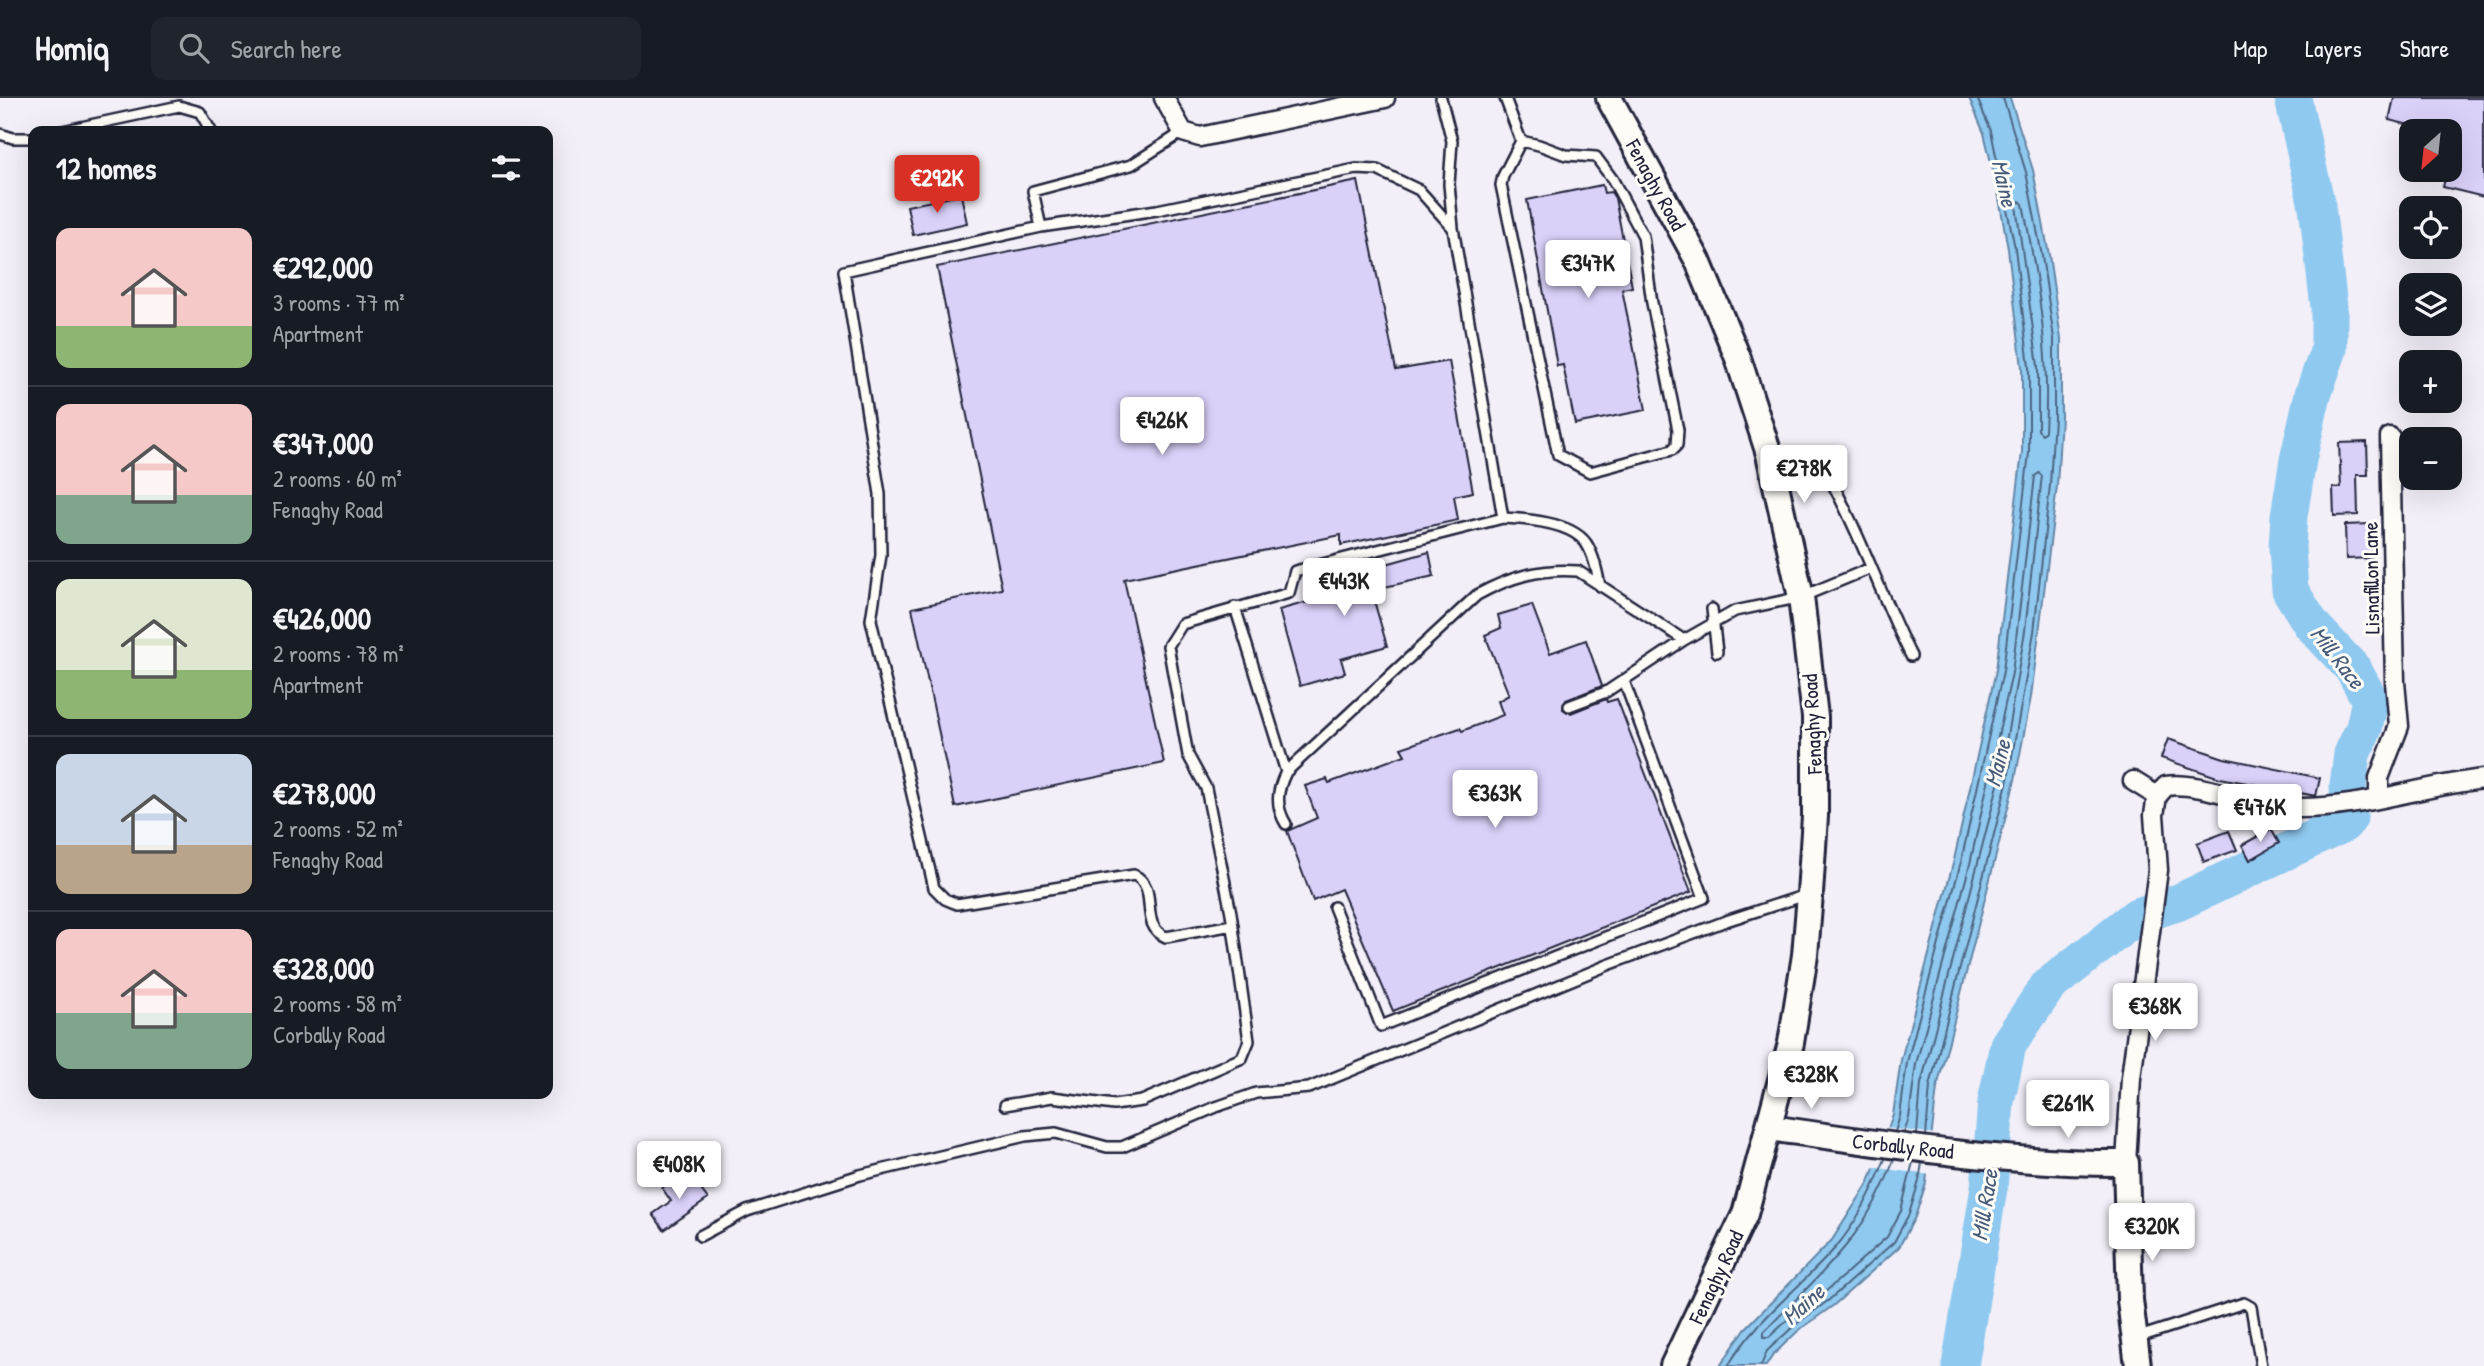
<!DOCTYPE html>
<meta charset="utf-8">
<style>
body{margin:0;font-family:"Patrick Hand",sans-serif;background:#20242c;color:#f1f3f6;height:100vh;display:flex;flex-direction:column;font-size:26px;white-space:nowrap}
*{box-sizing:border-box;margin:0}
p{font-size:23px;color:#9ea1a6}
.icon{flex:none;width:38px;height:38px;fill:none;stroke:currentColor;stroke-width:2;stroke-linecap:round;stroke-linejoin:round}
.map{position:relative;flex:1;overflow:hidden}
.details{position:absolute;left:28px;top:28px;width:525px;height:973px;display:flex;flex-direction:column;background:#171b24;border-radius:14px;box-shadow:0 7px 28px #0002}
.details>*{flex:none}
.needle{width:46px;rotate:207deg}
.tools{position:absolute;left:2399px;top:21px;display:grid;gap:14px}
.tools a{display:grid;place-items:center;width:63px;height:63px;border-radius:14px;background:#171b24;box-shadow:0 7px 28px #0002;font-size:35px}
.price{position:absolute;translate:-50% -60px;padding:0 16px;border-radius:7px;background:#fff;color:#222;font-size:23px;line-height:46px;filter:drop-shadow(0 2px 4px #0008)}
.price::after{content:'';position:absolute;left:50%;top:42px;width:21px;height:16px;margin-left:-10px;background:inherit;clip-path:polygon(0 0,100% 0,50% 100%)}
.price.on{background:#d93025;color:#fff}
ul{padding:0;list-style:none}
li{display:flex;align-items:center;gap:21px;height:175px;padding:0 28px}
li+li{border-top:2px solid #363941}
li span{display:grid;place-items:center;flex:none;width:196px;height:140px;border-radius:14px;color:#555}
li>.icon{margin-inline-start:auto}
span .icon{width:84px;height:84px;fill:#fffc;stroke-width:1}
li b{font-size:30px}
h2{display:flex;justify-content:space-between;align-items:center;height:84px;padding:0 28px;font-size:30px}
header{display:flex;align-items:center;gap:42px;box-sizing:border-box;height:98px;padding:0 35px;background:#171b24;border-bottom:2px solid #363941}
header strong{font-size:33px}
nav{display:flex;gap:38px;margin-inline-start:auto;font-size:24px}
.search{width:490px;height:63px;background:#20242c;display:flex;align-items:center;gap:18px;box-sizing:border-box;padding:0 24px;border-radius:14px;color:#9ea1a6;font-size:26px}
.map>svg:first-child{display:block}
.water{fill:#8fc9ef;stroke:#6386a7;stroke-width:2}
.pier{fill:#f2eff8}
.lines{fill:none;stroke-linecap:round;stroke-linejoin:round}
.shore{stroke:#4e6583;stroke-width:2}
.river{stroke:#8fc9ef;stroke-width:37}
.building{fill:#dad1f9;stroke:#22223b;stroke-width:2}
.lane-casing{stroke:#22223b;stroke-width:14}
.street-casing{stroke:#22223b;stroke-width:23}
.secondary-casing{stroke:#22223b;stroke-width:30}
.lane{stroke:#fdfcf7;stroke-width:9}
.street{stroke:#fdfcf7;stroke-width:18}
.secondary{stroke:#fdfcf7;stroke-width:24}
.labels{text-anchor:middle;dominant-baseline:central;stroke-width:6;stroke-linejoin:round;paint-order:stroke}
.street-label{font-size:21px;fill:#22223b;stroke:#fdfcf7}
.water-label{font-size:23px;font-style:italic;fill:#485c7a;stroke:#fdfcf7}
</style>
<header>
<strong>Homiq</strong>
<div class="search"><svg class="icon" aria-label="search" viewBox="0 0 24 24"><circle cx="10" cy="10" r="6"/><path d="M15 15l6 6"/></svg>Search here</div>
<nav><a>Map</a><a>Layers</a><a>Share</a></nav>
</header>
<div class="map">
<svg width="2484" height="1268" viewBox="0 0 2484 1268">
<rect width="100%" height="100%" fill="#f2eff8"/>
<filter id="ink" filterUnits="userSpaceOnUse"><feTurbulence type="fractalNoise" baseFrequency=".0143" numOctaves="2"/><feDisplacementMap in="SourceGraphic" scale="14" xChannelSelector="R" yChannelSelector="G"/><feConvolveMatrix kernelMatrix="1 2 1 2 8 2 1 2 1" color-interpolation-filters="sRGB"/></filter>
<g filter="url(#ink)">
<!-- water -->
<path class="water" d="M1969,0H2010L2033,72L2049,157L2061,241V319L2057,388L2031,599L2015,682L1937,990L1926,1085L1915,1119L1899,1149L1834,1207L1799,1232L1773,1257L1766,1268H1720L1745,1231L1832,1142L1869,1084L1893,1017L1901,962L1954,762L1996,572L2022,354V270L2008,151L1998,94L1984,35Z"/>
<!-- pier -->
<path class="pier" d="M1885,1030L1937,1036L1931,1077L1871,1069Z"/>
<g class="lines">
<!-- shore -->
<path class="shore" d="M2020,103L2023,106C2038,181 2050,256 2045,333L2042,336L2038,332V268L2016,107Z
M1895,1034L1900,1018L1907,964L1961,764L2003,573L2029,355V269L2015,150L1991,33L1977,0
M1904,1035L1909,1020L1916,966L1970,766L2012,575L2035,378L2039,375L2042,378L2041,386L2025,533L2000,679L1921,986L1917,1036
M1926,1038L1930,988L2008,681L2034,534L2050,387L2054,319V241L2042,158L2026,74L2003,0
M1894,1062C1864,1143 1821,1174 1764,1234V1239H1769L1790,1220L1824,1195L1887,1139L1901,1113L1913,1064
M1728,1268C1756,1221 1800,1190 1836,1149C1858,1123 1873,1092 1885,1061
M1761,1268L1767,1253L1795,1227L1829,1202L1894,1144L1909,1116L1919,1083L1922,1065"/>
<!-- river -->
<path class="river" d="M1960,1268L1989,1090L1996,1004L2008,947L2048,888L2137,818L2177,805L2344,726L2349,720L2348,687L2352,656L2364,630L2370,602L2353,571L2311,526L2290,492L2287,449L2289,418L2298,362L2313,296L2329,251V209L2317,108L2293,0"/>
</g>
<!-- building -->
<path class="building" d="M2394,0H2484V99L2443,89L2447,72H2450L2454,46L2450,45V33H2434L2389,22Z
M1358,83L1396,272L1449,263L1473,394L1454,398L1458,422L1341,447V437L1124,481L1164,665L955,709L912,510L1002,491L937,169Z
M1602,87L1604,95L1611,94L1615,100L1632,189L1622,191L1646,312L1575,326L1563,267L1557,268L1527,102Z
M961,97L967,125L913,137L907,108Z
M2367,344L2368,377H2357L2358,417L2334,418L2333,390H2341L2339,345Z
M2370,426L2372,460L2346,461L2345,427Z
M1429,454L1434,478L1371,492L1387,548L1341,561L1345,575L1300,588L1279,512L1322,500L1318,485Z
M1532,507L1550,555L1586,542L1602,588L1566,602L1563,611L1571,615L1606,601L1607,604L1617,601L1691,794L1393,913L1341,791L1313,803L1287,733L1317,720L1305,688L1327,681L1329,685L1405,657L1401,650L1460,630L1462,633L1503,617L1498,603L1509,597L1485,537L1501,530L1498,517Z
M2168,641L2224,660L2320,680L2316,698L2220,680L2161,660Z
M2271,731L2279,745L2250,762L2242,747Z
M2229,733L2237,752L2204,764L2197,745Z
M678,1079L681,1083L687,1079L694,1088L696,1085L708,1101L664,1132L653,1116L671,1103L662,1090Z"/>
<g class="lines">
<!-- lane casing -->
<g class="lane-casing">
<path id="lane" d="M1441,0L1452,43L1449,86L1453,130
M1505,0L1521,43L1503,78L1501,87L1558,357L1590,374L1672,352L1677,347L1678,332L1652,205L1643,138L1613,82L1596,59L1566,57L1539,47L1521,43
M62,33L179,8L200,14L211,33
M0,36L13,40H33
M1041,129L1033,93L1131,67L1183,34
M1831,383C1862,439 1882,501 1911,558
M1235,509L1286,674
M1712,511L1717,554
M1569,608L1606,594L1684,542L1735,513L1801,499L1871,470
M1286,726C1275,708 1277,692 1286,674L1477,497C1510,479 1540,470 1578,473L1684,542
M1334,809L1381,928L1704,800L1624,583
M1233,827L1166,839C1137,827 1161,790 1134,777L957,806L945,801L934,790L871,522L881,457L880,396L844,173L1041,129L1157,112L1356,71L1377,72L1419,92L1453,130L1503,420
M1005,1007L1052,999L1114,1007L1142,1003L1242,960L1249,943L1231,815L1206,690L1188,657L1168,548L1182,526L1289,495L1295,473L1503,420C1526,421 1571,424 1586,445C1594,457 1597,474 1600,488
M700,1138L747,1113L860,1077L1025,1038L1056,1035L1107,1049H1122L1216,1009L1256,995L1309,990L1608,867L1726,823L1809,796
M2136,1240L2244,1205L2251,1209L2261,1268"/>
</g>
<!-- street casing -->
<g class="street-casing">
<path id="street" d="M1164,0L1183,34L1200,39L1385,0
M2133,683L2157,698
M2379,700V680L2399,628L2395,584L2390,339
M2126,1065L2131,980L2158,772L2154,717L2157,698L2166,688C2201,683 2253,708 2293,710C2358,712 2419,688 2484,681"/>
</g>
<!-- secondary casing -->
<g class="secondary-casing">
<path id="secondary" d="M1609,0L1698,163L1738,260L1769,356L1801,499L1815,619V718L1810,796L1805,857L1791,945L1745,1116L1673,1268
M1770,1030C1887,1047 2007,1066 2126,1065L2130,1202L2138,1268"/>
</g>
<!-- lane -->
<use href="#lane" class="lane"/>
<!-- street -->
<use href="#street" class="street"/>
<!-- secondary -->
<use href="#secondary" class="secondary"/>
</g>
</g>
<g class="labels">
<!-- street labels -->
<g class="street-label">
<text transform="translate(1656 87) rotate(61)">Fenaghy Road</text>
<text transform="translate(2371 480) rotate(-91)">Lisnafillon Lane</text>
<text transform="translate(1812 626) rotate(-93)">Fenaghy Road</text>
<text transform="translate(1903 1048) rotate(6)">Corbally Road</text>
<text transform="translate(1716 1179) rotate(-65)">Fenaghy Road</text>
</g>
<!-- water labels -->
<g class="water-label">
<text transform="translate(2005 85) rotate(77)">Maine</text>
<text transform="translate(2338 559) rotate(52)">Mill Race</text>
<text transform="translate(1997 665) rotate(-76)">Maine</text>
<text transform="translate(1984 1107) rotate(-81)">Mill Race</text>
<text transform="translate(1803 1206) rotate(-42)">Maine</text>
</g>
</g>
</svg>
<div class="tools">
<a><svg class="needle" viewBox="-14 -14 28 28"><path d="M0-13l5 13h-10z" fill="#e53935"/><path d="M0 13l5-13h-10z" fill="#9ea1a6"/></svg></a>
<a><svg class="icon" aria-label="locate" viewBox="0 0 24 24"><circle cx="12" cy="12" r="6"/><path d="M12 2v4M12 18v4M2 12h4M18 12h4"/></svg></a>
<a><svg class="icon" aria-label="layers" viewBox="0 0 24 24"><path d="M12 4l9 5-9 5-9-5zM3 14l9 5 9-5"/></svg></a>
<a>+</a>
<a>−</a>
</div>
<b class="price on" style="left:937px;top:117px">€292K</b>
<b class="price" style="left:1588px;top:202px">€347K</b>
<b class="price" style="left:1162px;top:359px">€426K</b>
<b class="price" style="left:1804px;top:407px">€278K</b>
<b class="price" style="left:1344px;top:520px">€443K</b>
<b class="price" style="left:1495px;top:732px">€363K</b>
<b class="price" style="left:2260px;top:746px">€476K</b>
<b class="price" style="left:2155px;top:945px">€368K</b>
<b class="price" style="left:1811px;top:1013px">€328K</b>
<b class="price" style="left:2068px;top:1042px">€261K</b>
<b class="price" style="left:679px;top:1103px">€408K</b>
<b class="price" style="left:2152px;top:1165px">€320K</b>
<section class="details">
<h2>12 homes<svg class="icon" aria-label="filters" viewBox="0 0 24 24"><path d="M4 7h16M4 17h16"/><circle cx="9" cy="7" r="2"/><circle cx="15" cy="17" r="2"/></svg></h2>
<ul>
<li><span style="background:linear-gradient(#f6c9c9 70%,#8fb573 0)"><svg class="icon" aria-label="home" viewBox="0 0 24 24"><path d="M3 11l9-7 9 7M6 9v11h12V9"/></svg></span><div><b>€292,000</b><p>3 rooms · 77 m²</p><p>Apartment</p></div></li>
<li><span style="background:linear-gradient(#f6c9c9 65%,#7fa58c 0)"><svg class="icon" aria-label="home" viewBox="0 0 24 24"><path d="M3 11l9-7 9 7M6 9v11h12V9"/></svg></span><div><b>€347,000</b><p>2 rooms · 60 m²</p><p>Fenaghy Road</p></div></li>
<li><span style="background:linear-gradient(#dfe7d0 65%,#8fb573 0)"><svg class="icon" aria-label="home" viewBox="0 0 24 24"><path d="M3 11l9-7 9 7M6 9v11h12V9"/></svg></span><div><b>€426,000</b><p>2 rooms · 78 m²</p><p>Apartment</p></div></li>
<li><span style="background:linear-gradient(#c9d6e8 65%,#b9a48a 0)"><svg class="icon" aria-label="home" viewBox="0 0 24 24"><path d="M3 11l9-7 9 7M6 9v11h12V9"/></svg></span><div><b>€278,000</b><p>2 rooms · 52 m²</p><p>Fenaghy Road</p></div></li>
<li><span style="background:linear-gradient(#f6c9c9 60%,#7fa58c 0)"><svg class="icon" aria-label="home" viewBox="0 0 24 24"><path d="M3 11l9-7 9 7M6 9v11h12V9"/></svg></span><div><b>€328,000</b><p>2 rooms · 58 m²</p><p>Corbally Road</p></div></li>
</ul>
</section>
</div>
